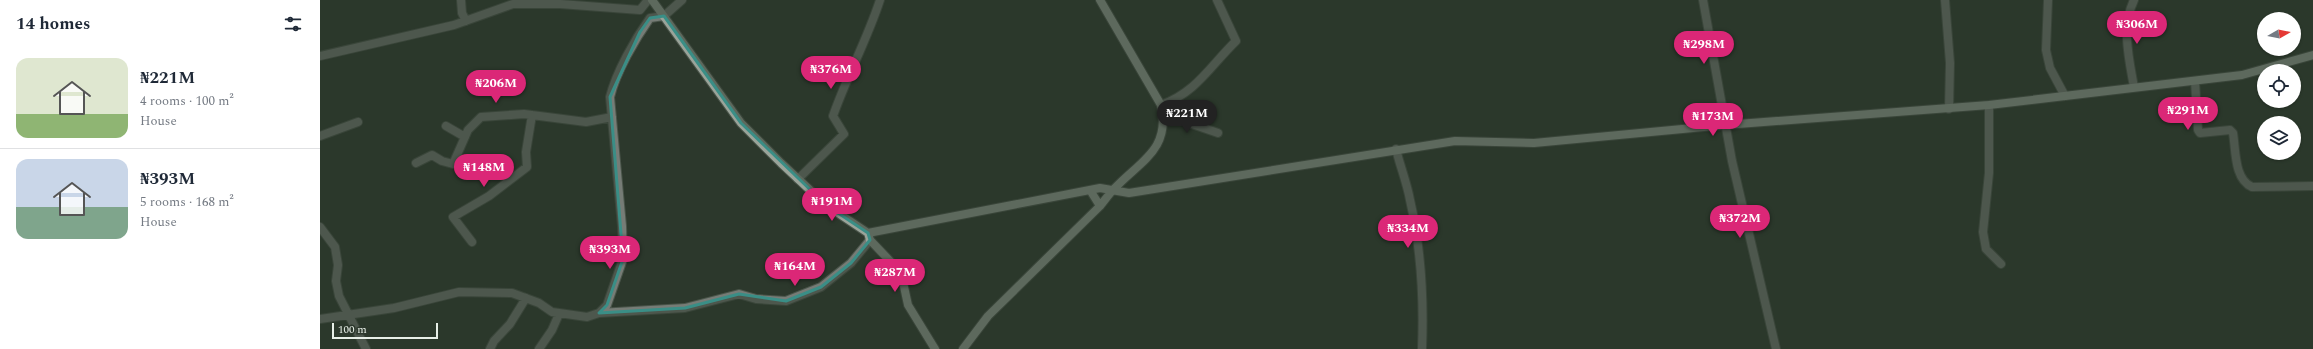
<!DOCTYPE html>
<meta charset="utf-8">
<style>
body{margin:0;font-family:Spectral,serif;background:#f6f6f7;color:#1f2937;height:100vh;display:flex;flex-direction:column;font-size:15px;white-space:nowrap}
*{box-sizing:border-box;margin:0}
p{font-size:13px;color:#747a83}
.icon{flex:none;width:22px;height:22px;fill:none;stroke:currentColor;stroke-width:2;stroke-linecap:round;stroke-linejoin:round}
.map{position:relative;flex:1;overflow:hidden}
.sheet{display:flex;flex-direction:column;background:#fff;width:320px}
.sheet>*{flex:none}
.needle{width:26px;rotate:81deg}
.tools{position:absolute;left:1937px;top:12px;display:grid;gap:8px}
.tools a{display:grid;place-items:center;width:44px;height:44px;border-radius:50%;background:#fff;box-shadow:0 1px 3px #0004;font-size:20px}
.scale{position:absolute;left:12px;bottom:10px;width:106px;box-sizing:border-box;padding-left:4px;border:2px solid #e7efe7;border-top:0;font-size:11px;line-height:14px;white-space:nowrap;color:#e7efe7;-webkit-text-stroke:3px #2c382c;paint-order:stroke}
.price{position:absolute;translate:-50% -34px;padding:0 9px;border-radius:14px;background:#db2777;color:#fff;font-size:13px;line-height:26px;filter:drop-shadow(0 1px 2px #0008)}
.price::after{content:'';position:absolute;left:50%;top:24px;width:12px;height:9px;margin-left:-6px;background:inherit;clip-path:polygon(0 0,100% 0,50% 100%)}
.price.selected{background:#222;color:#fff}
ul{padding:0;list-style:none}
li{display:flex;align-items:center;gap:12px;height:100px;padding:0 16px}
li+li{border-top:1px solid #e0e1e3}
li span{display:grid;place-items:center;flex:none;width:112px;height:80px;border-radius:12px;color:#555}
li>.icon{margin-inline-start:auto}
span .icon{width:48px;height:48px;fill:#fffc;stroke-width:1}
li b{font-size:17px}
h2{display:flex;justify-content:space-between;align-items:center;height:48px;padding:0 16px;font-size:17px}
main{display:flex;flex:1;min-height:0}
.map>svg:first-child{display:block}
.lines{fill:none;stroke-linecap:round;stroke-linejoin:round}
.street-casing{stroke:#4a554a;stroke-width:10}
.secondary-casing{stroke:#4a554a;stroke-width:10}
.street{stroke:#767c76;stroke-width:8}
.secondary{stroke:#9aa49a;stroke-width:8}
.marked{fill:none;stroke:#3a8e86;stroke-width:3;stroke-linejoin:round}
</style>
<main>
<section class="sheet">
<h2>14 homes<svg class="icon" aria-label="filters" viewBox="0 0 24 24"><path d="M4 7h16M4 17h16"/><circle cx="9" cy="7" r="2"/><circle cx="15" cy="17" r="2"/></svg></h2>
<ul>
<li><span style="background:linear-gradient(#dfe7d0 70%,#8fb573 0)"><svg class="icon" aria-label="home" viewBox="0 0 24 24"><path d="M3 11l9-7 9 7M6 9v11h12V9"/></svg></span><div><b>₦221M</b><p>4 rooms · 100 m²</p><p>House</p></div></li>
<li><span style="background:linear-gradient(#c9d6e8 60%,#7fa58c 0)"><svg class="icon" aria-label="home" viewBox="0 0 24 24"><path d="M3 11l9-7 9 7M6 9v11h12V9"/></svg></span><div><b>₦393M</b><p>5 rooms · 168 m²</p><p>House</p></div></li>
</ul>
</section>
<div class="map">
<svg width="1993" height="349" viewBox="0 0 1993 349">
<rect width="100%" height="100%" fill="#2c382c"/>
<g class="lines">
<!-- street casing -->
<g class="street-casing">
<path id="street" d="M141,0L142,13L146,21
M1383,0L1412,161L1456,349
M1625,0L1630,63L1629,109
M1728,0L1726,50L1730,68L1745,96
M1814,0C1801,27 1809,59 1814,87
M0,56L134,25L193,4H240L320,10L328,0
M1875,81L1878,130L1880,133L1910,130L1913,133C1916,151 1914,179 1932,187L1993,186
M841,105C876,93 891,65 916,41L897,0
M1669,105V173L1663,232L1666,249L1681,264
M843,114L898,133
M126,126L145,137
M0,136L38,122
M1076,149C1080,166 1087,183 1090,200C1101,248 1104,299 1102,349
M96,163L112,155L122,161L133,164L148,130L161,117L204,114L266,122L292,117
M478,179L524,134L513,116C527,76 547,40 560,0
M0,227L15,247L18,265L16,281L19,296L46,349
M152,242L133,217L169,196L207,167L206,152L212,115
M279,313L365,308L419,294L436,299L466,301L501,287L531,263L550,240
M0,319L74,308L139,292L192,293L219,303L232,312L267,317L279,313L287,305L303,259L302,226L290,97C296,72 315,39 330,18L344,16L362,0
M170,349L174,341L190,324L206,298
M219,349L232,330L239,314"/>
</g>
<!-- secondary casing -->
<g class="secondary-casing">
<path id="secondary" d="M332,0L421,123L461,163L506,205L548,233L780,188L809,193L1135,141L1214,143L1405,125L1669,105L1922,75L1993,55
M770,190L780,206
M548,233L550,240L570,261L583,282L588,305L615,349
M643,349L668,316L780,206C785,200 789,194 794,189C820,161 851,150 841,105L780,0"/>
</g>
<!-- street -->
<use href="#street" class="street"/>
<!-- secondary -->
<use href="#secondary" class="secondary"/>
</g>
<!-- marked area -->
<path d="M0 0H1993V349H0ZM344,16L421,123L506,205L548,233L550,240L531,263L501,287L466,301L419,294L365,308L279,313L287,305L303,259L290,97L320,32L330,18Z" fill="#2c382c" fill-opacity=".55" fill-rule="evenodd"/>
<path class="marked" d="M344,16L421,123L506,205L548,233L550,240L531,263L501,287L466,301L419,294L365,308L279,313L287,305L303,259L290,97L320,32L330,18Z"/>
</svg>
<div class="tools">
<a><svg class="needle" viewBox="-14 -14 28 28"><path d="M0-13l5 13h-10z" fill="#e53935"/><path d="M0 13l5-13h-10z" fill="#747a83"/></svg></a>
<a><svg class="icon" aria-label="locate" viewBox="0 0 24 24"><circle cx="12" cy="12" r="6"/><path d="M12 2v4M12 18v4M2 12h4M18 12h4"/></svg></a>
<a><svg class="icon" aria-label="layers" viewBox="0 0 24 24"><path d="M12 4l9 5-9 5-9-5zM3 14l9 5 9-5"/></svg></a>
</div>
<div class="scale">100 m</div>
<b class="price" style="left:1817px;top:45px">₦306M</b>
<b class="price" style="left:1384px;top:65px">₦298M</b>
<b class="price" style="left:511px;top:90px">₦376M</b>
<b class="price" style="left:176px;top:104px">₦206M</b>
<b class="price" style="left:1868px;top:131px">₦291M</b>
<b class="price selected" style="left:867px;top:134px">₦221M</b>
<b class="price" style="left:1393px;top:137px">₦173M</b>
<b class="price" style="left:164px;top:188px">₦148M</b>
<b class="price" style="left:512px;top:222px">₦191M</b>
<b class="price" style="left:1420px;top:239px">₦372M</b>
<b class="price" style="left:1088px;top:249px">₦334M</b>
<b class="price" style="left:290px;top:270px">₦393M</b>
<b class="price" style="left:475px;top:287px">₦164M</b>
<b class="price" style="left:575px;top:293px">₦287M</b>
</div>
</main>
